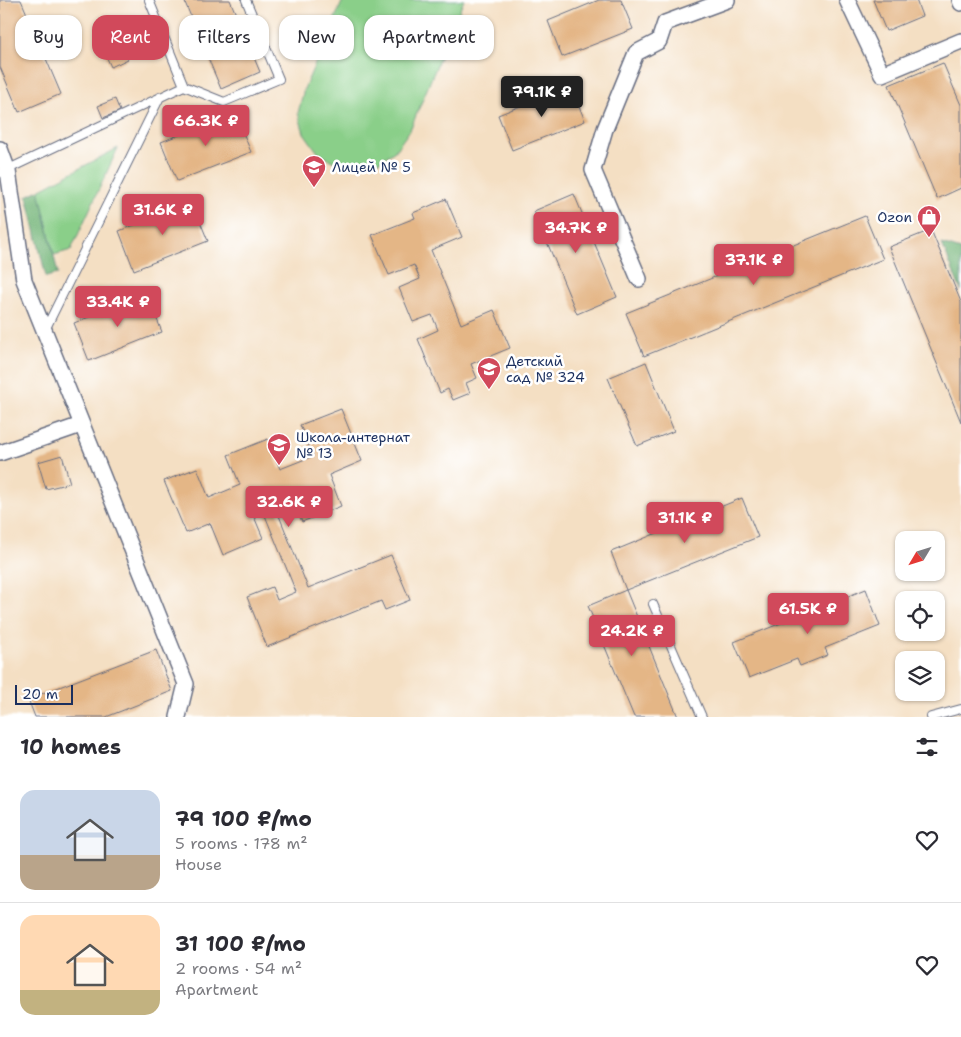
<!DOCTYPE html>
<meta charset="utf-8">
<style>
body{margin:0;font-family:"Shantell Sans",sans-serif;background:#f7f7f7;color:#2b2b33;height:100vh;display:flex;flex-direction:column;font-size:19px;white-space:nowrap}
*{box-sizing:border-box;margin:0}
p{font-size:16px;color:#7c7c81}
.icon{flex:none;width:28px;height:28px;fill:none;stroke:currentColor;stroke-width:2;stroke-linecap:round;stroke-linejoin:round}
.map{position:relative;height:717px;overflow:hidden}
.side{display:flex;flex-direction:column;background:#fff;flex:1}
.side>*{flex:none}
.banner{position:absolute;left:15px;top:15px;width:500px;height:45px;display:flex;gap:10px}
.needle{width:32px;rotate:232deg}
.buttons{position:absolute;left:895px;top:531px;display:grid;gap:10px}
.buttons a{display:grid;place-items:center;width:50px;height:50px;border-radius:10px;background:#fff;box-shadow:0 1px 4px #0004;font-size:25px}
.scale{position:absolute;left:15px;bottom:12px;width:58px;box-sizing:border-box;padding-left:5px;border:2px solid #1b2f5e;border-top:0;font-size:14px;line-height:18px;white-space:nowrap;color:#1b2f5e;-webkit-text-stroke:4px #fff;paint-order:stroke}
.price{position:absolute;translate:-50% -42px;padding:0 11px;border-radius:5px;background:#d1495b;color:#fff;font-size:16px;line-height:32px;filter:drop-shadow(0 1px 2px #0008)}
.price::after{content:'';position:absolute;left:50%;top:30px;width:15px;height:11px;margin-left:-8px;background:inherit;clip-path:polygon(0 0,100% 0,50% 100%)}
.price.current{background:#222;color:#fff}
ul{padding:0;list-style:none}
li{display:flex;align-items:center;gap:15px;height:125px;padding:0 20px}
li+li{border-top:1px solid #e1e1e2}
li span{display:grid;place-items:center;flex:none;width:140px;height:100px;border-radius:15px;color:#555}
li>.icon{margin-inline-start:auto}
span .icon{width:60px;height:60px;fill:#fffc;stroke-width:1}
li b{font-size:21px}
h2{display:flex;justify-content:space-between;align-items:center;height:60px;padding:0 20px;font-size:21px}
.tag{padding:0 18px;border-radius:15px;background:#fff;box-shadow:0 1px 4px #0004;font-size:18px;line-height:45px}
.tag.current{background:#d1495b;color:#fff}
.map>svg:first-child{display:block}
.green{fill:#8acf89;stroke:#527f74}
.forest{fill:#6fb275;stroke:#45706a}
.building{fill:#e4b686}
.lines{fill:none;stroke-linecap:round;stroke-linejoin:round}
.service-casing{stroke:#676d81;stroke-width:10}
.minor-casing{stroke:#676d81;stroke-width:18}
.service{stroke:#fff;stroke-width:8}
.minor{stroke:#fff;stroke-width:15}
.labels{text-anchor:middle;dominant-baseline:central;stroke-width:5;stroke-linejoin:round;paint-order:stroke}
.poi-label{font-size:14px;fill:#1b2f5e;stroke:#fff;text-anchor:start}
</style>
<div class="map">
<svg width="961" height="717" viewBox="0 0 961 717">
<rect width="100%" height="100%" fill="#fff"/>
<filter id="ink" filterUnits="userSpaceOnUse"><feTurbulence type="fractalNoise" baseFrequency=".02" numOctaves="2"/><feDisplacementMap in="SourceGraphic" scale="10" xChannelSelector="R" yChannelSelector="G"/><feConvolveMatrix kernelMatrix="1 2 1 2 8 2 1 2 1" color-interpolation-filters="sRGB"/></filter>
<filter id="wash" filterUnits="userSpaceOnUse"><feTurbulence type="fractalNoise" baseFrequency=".0096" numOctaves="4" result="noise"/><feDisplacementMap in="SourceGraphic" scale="20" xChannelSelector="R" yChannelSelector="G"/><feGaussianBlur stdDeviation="1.12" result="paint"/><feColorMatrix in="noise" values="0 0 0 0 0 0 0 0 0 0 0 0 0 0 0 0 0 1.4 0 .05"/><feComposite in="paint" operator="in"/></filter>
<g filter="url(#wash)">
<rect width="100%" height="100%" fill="#f4dfc3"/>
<!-- green -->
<path class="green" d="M343,0H464L410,130L395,151L378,162L355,166L336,163L319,154L304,133L298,113L304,89Z
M118,148L71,250L54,255L39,190Z"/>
<!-- forest -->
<path class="forest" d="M39,190L58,274L46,277L27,196Z
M942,244L961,250V291Z"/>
<g id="blocks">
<!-- building -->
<path class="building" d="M0,0H21L61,94L19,112L0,67Z
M184,0H230L260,72L221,89Z
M599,0H621L633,29L562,57L548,21Z
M873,0H916L922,16L886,31Z
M115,30L128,59L111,67L98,38Z
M943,63L961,105V188L937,199L889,85Z
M571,86L585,121L512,150L498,115Z
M115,99L120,111L103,118L98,106Z
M235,113L251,152L177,181L161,142Z
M574,194L617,297L577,314L534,211Z
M446,199L462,237L431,250L461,324L494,310L510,348L471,364L477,378L466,383L470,393L453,400L448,389L440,393L418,339L438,330L432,315L413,322L399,288L420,279L414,265L389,275L372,235L415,218L413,213Z
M192,202L208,241L134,270L119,231Z
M865,216L883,259L644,356L626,313Z
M931,230L961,302V422L889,247Z
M147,294L162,332L89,361L74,323Z
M646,362L674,431L637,446L608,378Z
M341,409L362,461L329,475L341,506L302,522L289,491L272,498L308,588L391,555L410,600L385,610L381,601L267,647L247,597L272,587L277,600L296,592L260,503L250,507L263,538L223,555L210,523L186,533L164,481L197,468L209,498L240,485L228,455L268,439L280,469L313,456L300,425Z
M62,455L70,483L46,489L38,462Z
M742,498L758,537L626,590L611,552Z
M866,589L880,626L825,648L828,655L800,666L797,659L749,678L734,642Z
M626,590L678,717H634L588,606Z
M156,650L172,691L106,717H35L28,699Z"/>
</g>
</g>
<g filter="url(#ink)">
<use href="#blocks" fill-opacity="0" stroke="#676d81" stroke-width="1"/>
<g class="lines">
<!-- service casing -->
<g class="service-casing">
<path id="service" d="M149,0L184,86
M0,173L184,86L224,102L279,79L246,0
M45,330L160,97
M653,604L702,717
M931,717L961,709"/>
</g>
<!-- minor casing -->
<g class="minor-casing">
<path id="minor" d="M847,0L882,74L961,41
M960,0L961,3
M0,149L8,171L24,280L186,684L178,717
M639,279L593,170L605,129L636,53L659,41L665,23L727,0
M0,453L81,425"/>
</g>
<!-- service -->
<use href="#service" class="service"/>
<!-- minor -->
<use href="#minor" class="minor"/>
</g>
</g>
<!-- icons -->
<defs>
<g id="school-pin" transform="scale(1.25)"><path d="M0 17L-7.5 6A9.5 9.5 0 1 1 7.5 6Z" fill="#d1495b" stroke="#fff"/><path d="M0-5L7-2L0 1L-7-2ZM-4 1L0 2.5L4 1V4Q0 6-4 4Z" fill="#fff"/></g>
<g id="shop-pin" transform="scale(1.25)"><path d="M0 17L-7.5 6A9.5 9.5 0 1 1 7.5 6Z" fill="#d1495b" stroke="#fff"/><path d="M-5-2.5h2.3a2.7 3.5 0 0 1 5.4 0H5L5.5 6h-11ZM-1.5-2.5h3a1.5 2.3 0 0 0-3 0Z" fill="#fff"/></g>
</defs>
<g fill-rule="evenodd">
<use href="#school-pin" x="314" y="167"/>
<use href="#shop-pin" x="929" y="217"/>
<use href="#school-pin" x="489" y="369"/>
<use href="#school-pin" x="279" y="445"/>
</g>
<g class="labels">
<!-- poi labels -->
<g class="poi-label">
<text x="332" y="167">Лицей № 5</text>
<text x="912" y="217" text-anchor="end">Ozon</text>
<text x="506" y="361">Детский<tspan x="506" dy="16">сад № 324</tspan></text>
<text x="296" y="437">Школа-интернат<tspan x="296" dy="16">№ 13</tspan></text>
</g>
</g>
</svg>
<div class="buttons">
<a><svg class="needle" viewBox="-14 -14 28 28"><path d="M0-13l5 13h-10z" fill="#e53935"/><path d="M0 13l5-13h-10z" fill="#7c7c81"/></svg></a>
<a><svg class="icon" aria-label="locate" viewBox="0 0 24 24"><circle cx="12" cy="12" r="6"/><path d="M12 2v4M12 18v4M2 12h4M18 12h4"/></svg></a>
<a><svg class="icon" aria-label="layers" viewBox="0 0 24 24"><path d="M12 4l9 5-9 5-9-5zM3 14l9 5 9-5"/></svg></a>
</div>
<div class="scale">20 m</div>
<b class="price current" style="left:542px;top:118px">79.1K ₽</b>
<b class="price" style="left:206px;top:147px">66.3K ₽</b>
<b class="price" style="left:163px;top:236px">31.6K ₽</b>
<b class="price" style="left:576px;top:254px">34.7K ₽</b>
<b class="price" style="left:754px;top:286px">37.1K ₽</b>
<b class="price" style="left:118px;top:328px">33.4K ₽</b>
<b class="price" style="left:289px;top:528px">32.6K ₽</b>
<b class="price" style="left:685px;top:544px">31.1K ₽</b>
<b class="price" style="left:808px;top:635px">61.5K ₽</b>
<b class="price" style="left:632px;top:657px">24.2K ₽</b>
<div class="banner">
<a class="tag">Buy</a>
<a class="tag current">Rent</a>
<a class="tag">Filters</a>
<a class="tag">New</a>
<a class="tag">Apartment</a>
</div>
</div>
<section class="side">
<h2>10 homes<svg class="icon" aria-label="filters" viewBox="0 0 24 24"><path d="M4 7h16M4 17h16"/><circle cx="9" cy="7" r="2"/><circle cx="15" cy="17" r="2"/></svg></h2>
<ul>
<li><span style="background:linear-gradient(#c9d6e8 65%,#b9a48a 0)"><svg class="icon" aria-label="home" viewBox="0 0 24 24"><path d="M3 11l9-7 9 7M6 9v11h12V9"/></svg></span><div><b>79 100 ₽/mo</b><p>5 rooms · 178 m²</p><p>House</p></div><svg class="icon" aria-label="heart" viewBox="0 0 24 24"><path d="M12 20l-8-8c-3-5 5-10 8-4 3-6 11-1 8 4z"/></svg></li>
<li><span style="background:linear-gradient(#ffd9b3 75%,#c2b280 0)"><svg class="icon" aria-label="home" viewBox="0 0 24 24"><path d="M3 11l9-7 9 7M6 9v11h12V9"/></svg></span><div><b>31 100 ₽/mo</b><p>2 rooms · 54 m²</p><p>Apartment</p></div><svg class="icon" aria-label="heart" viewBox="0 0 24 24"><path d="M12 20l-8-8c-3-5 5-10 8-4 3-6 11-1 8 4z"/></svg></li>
</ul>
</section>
